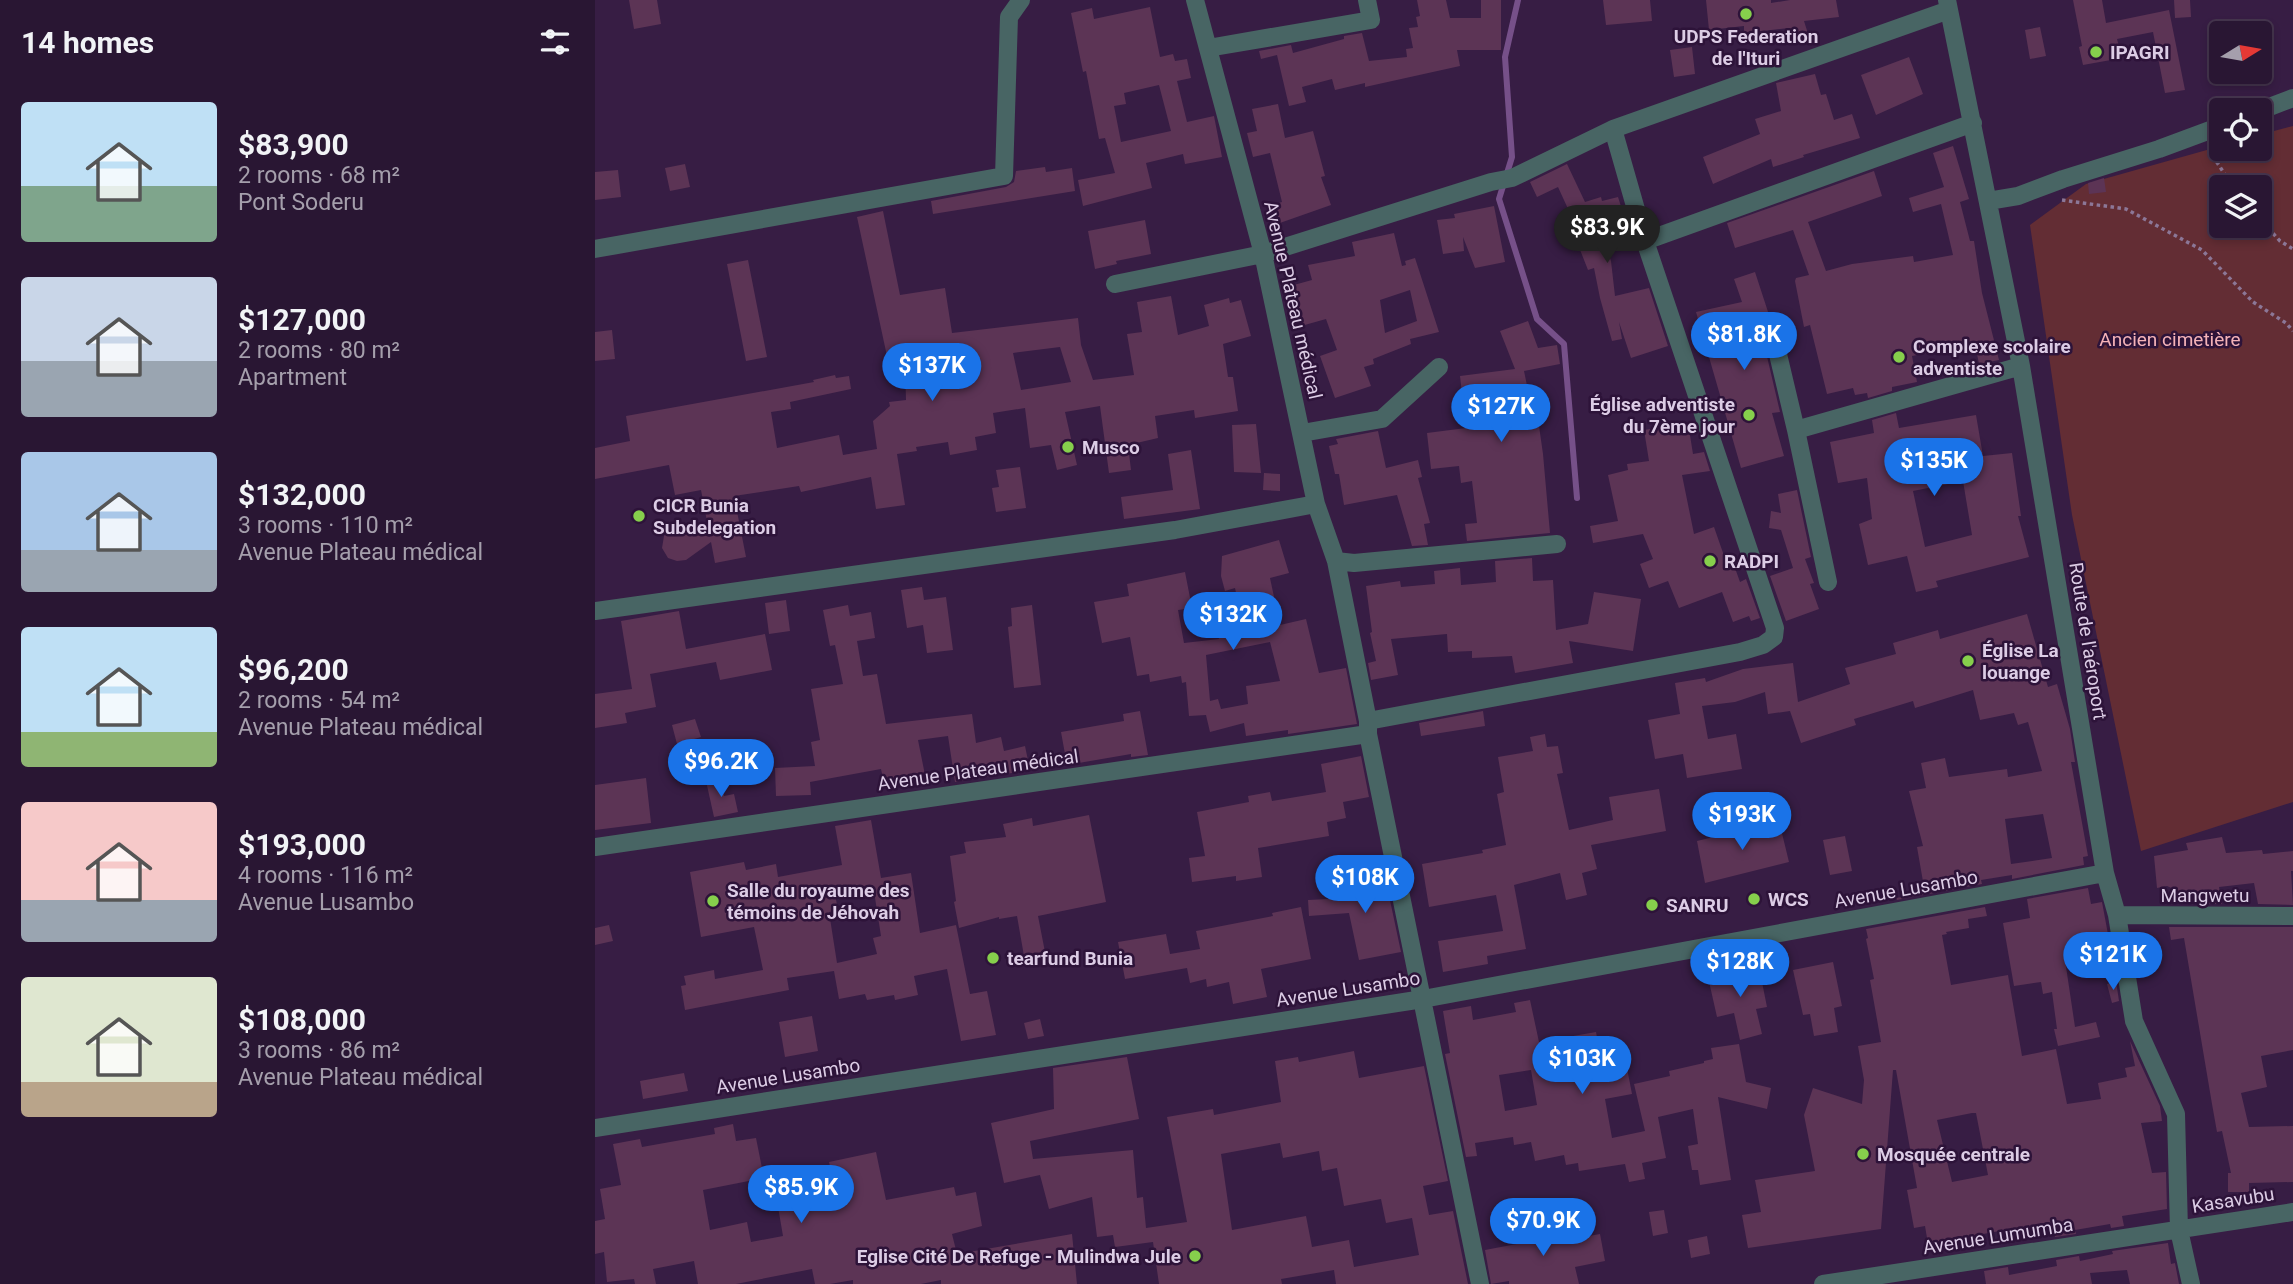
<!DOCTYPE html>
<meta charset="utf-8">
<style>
body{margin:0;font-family:Roboto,sans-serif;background:#35233f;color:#f1f3f6;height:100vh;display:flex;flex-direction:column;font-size:26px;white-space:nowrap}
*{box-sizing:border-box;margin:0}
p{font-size:23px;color:#a59fac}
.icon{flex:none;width:38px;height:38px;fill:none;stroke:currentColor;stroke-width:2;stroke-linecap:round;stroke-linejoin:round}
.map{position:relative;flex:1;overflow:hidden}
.side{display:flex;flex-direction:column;background:#291633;width:595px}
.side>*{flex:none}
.needle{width:46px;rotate:79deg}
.controls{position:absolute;left:1614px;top:21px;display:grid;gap:14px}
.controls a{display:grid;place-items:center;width:63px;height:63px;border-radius:7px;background:#291633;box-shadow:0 4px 10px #0003,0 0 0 2px #45354e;font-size:35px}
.price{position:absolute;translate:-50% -60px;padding:0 16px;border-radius:24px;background:#1a73e8;color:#fff;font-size:23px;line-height:46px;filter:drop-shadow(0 2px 4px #0008)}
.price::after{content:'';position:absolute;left:50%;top:42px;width:21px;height:16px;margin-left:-10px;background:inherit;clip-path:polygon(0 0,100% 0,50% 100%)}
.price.active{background:#222;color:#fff}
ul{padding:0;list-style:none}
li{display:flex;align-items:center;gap:21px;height:175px;padding:0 21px}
li span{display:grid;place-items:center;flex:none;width:196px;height:140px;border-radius:7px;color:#555}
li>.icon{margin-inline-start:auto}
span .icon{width:84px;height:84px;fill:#fffc;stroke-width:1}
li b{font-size:30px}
h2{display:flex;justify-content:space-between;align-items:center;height:84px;padding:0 21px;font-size:30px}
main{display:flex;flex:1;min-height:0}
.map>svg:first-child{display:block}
.green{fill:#632d34;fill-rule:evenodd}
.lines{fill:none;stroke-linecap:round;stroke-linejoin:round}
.stream{stroke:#765089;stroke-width:6}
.building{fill:#5c3455;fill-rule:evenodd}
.path{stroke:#8c7797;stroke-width:3.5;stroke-dasharray:3.5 3.5;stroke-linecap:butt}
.minor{stroke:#486564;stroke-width:18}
.poi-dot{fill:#86cf4c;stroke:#2d1339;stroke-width:2.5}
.labels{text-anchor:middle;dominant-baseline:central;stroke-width:5;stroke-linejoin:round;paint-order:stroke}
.poi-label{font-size:19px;font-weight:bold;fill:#dccce5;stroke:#2d1339;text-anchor:start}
.street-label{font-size:19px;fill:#dccce5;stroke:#2d1339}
.park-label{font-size:19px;fill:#f5b3b8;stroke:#2d1339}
</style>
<main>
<section class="side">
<h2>14 homes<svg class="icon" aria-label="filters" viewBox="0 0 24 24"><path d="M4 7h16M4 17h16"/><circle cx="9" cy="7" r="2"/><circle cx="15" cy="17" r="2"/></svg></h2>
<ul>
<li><span style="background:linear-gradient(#bfe0f5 60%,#7fa58c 0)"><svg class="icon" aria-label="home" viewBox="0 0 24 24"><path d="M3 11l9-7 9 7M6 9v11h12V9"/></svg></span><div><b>$83,900</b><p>2 rooms · 68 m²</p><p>Pont Soderu</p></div></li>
<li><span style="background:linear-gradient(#c9d6e8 60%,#9aa5b1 0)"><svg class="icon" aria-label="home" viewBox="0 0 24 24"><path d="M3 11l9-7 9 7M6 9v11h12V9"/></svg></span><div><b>$127,000</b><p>2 rooms · 80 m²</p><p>Apartment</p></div></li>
<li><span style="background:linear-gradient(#a9c7e8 70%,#9aa5b1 0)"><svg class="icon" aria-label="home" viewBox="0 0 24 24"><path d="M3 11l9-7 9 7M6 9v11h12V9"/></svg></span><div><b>$132,000</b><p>3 rooms · 110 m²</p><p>Avenue Plateau médical</p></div></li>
<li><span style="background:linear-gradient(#bfe0f5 75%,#8fb573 0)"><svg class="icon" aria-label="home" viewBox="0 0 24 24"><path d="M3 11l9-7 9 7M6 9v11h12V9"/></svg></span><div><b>$96,200</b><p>2 rooms · 54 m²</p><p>Avenue Plateau médical</p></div></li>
<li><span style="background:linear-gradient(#f6c9c9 70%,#9aa5b1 0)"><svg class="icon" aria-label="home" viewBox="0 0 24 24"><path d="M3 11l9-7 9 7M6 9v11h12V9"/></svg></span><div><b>$193,000</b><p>4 rooms · 116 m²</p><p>Avenue Lusambo</p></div></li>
<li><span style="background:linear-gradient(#dfe7d0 75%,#b9a48a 0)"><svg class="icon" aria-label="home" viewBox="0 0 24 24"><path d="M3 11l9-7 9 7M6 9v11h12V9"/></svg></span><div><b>$108,000</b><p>3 rooms · 86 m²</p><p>Avenue Plateau médical</p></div></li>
</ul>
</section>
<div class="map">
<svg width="1698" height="1284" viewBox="0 0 1698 1284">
<rect width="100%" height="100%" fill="#371d44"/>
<!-- green -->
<path class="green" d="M1698,126V802L1546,851L1477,515L1435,225L1491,184L1626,146V149H1664V135ZM1626,187H1664V226H1626Z"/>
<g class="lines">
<!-- stream -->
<path class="stream" d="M923,0L910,57L917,157L904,199L942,319L969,344L982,498"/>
</g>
<!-- building -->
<path class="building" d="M34,0H62L66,24L39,29Z
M822,0H851L855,18H886V0H906V50H862L865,66L770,87V83L740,90L737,79L707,87L711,102L694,106L682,55L666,59L664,51L696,45L698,53L749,39V36L767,33L774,61L812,57L811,49L818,48L814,28L823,27L821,17L825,16Z
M1008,0H1055L1057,21L1011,25Z
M1111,0H1176V3L1195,0H1241L1244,17L1209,21L1215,40L1198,44L1194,28L1149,33V26L1114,30Z
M1478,0H1507L1511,23L1574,10L1590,90L1570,93L1558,32L1522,39L1527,58L1488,65L1484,47L1487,46Z
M1579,0H1595L1596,17L1580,18Z
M555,7L565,57L578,54L580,61L592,59L596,78L582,81L592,122L619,116L627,157L590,164L588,154L551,163L557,188L488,206L483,180L520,173L510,138L504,139L491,71L488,72L476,13L497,8L499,19ZM564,85L576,131L526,142L519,106L531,104L529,93Z
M1445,27L1451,56L1435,59L1430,30Z
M1097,47L1100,74L1079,77L1075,50Z
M1314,57L1328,94L1281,115L1266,75Z
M1220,74L1226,95L1231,94L1239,120L1257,114L1265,138L1208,155L1209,157L1178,167L1176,159L1118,184L1108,157L1165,134L1160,119L1186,111L1181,83Z
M683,104L690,138L718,131L730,176L726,177L736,205L682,224L676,205L687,202L675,153L658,157L652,133L662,131L657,109Z
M1358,146L1374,199L1365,202L1375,241H1379L1387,293L1404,360L1384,364L1380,344L1317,356L1322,382L1297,387V391L1273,398L1272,393L1260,395L1258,388L1232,394L1215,325L1209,327L1200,281L1201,278L1214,275L1198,230L1140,248L1132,223L1279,171L1287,196L1213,222L1231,271L1257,264L1318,256L1319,262L1358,255L1346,204L1318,212L1314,198L1349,187L1338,153Z
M90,164L95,187L75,191L70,168Z
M972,164L990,202L1006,197L1007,201L1023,197L1031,222L1005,229L1016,261L1020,296L1054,288L1073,346L1036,358L1024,322L1027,339L1017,341L1005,298L999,268L993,270L980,237L985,235L963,187L942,197L935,182Z
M450,167L451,172L477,168L480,191L338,214L336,201L411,187L419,182L421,171Z
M23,170L26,197L0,200V172Z
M1509,178L1511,192L1494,194L1493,183Z
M899,206L910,262L880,268L868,237L869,251L848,254L842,220L860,218L859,214Z
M288,211L305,295L350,288L357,333L483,318L486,345L498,380L539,375L532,334L547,332L542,302L576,296L583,335L614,326L609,305L634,298L635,303L646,300L656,336L628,344L633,377H638L643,411L600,418L599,410L560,416L563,438L533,445L536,470L514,473L505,406L470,412L482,465L462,470L456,445L435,448L430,408L398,413L401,433L380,437L382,450L355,455L353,442L321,447L322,451L302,454L310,505L281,509L276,477L206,492L204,486L139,496L151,557L120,563L116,542L91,560L82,561L73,558L67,548L69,536L73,531L86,527L115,537L106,490L80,495L74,465L0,479V448L35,441L31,416L219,382L218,380L240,375L241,378L254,376L256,389L195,402L196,409L176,412L182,448L244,435L248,455L282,449L278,421L295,406L294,402L311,400L310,367L295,370L262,217ZM465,347L476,382L426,390L418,353Z
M550,220L556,254L521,261L522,264L500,269L493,231Z
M799,233L807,266L811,265L810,261L820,258L844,332L815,339L816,344L778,359L779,364L769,367L776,386L740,398L725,356L742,350L731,319L699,328L688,288L717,280L713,265L760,256L757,242ZM815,290L822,321L790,333L785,300Z
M153,260L172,357L151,361L132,264Z
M1160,272L1175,318L1169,321L1166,331L1185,412L1177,413L1189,456L1146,468L1101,312L1147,302L1139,279Z
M933,321L943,348L962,345L965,364L929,371L939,419H943L948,454L955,533L872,541L870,524L882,523L877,481L866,483L864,466L836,469L832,433L871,428L865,376L920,369L905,331Z
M17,330L20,359L0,361V332Z
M1301,413L1304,428L1381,415L1388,456L1417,453L1426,516H1423L1434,557L1341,581L1343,587L1321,592L1312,556L1273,565L1264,524L1277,519L1272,478L1243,483L1235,442L1279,433L1277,420ZM1368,481L1377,535L1330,547L1318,491Z
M1093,423L1098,454L1109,452L1115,471L1087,475L1099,534L1119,527L1134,570L1140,568L1145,582L1151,579L1165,618L1156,621L1154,616L1138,622L1127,592L1084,608L1073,581L1054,588L1045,564L1058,559L1048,534L998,543L995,526L1023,521L1013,475L1033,470L1032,464L1054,461L1049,430Z
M661,424L666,473L639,472L637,425Z
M783,431L791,468L823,460L827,477L823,478L835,523L829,524L833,545L817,546L802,495L749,505L744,474H740L734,446L743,444L741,439Z
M596,450L605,509L529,519L526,497L578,490L573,454Z
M425,467L431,508L401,512L397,488L404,487L401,470Z
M669,473L685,474V491L668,490Z
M1202,490L1216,557L1210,559L1219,583L1215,584L1224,609L1191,621L1175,576L1198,568L1186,530L1174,528L1176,511L1186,513L1183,494Z
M684,540L694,573L675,578L685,625L711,619L724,673L751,668L762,724L693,734V730L651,736L649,723L615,732L611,715L594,716L591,682L587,683L586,676L555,682L554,674L542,676L535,637L507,643L499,602L534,596L532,584L590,572L597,608L583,610L589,643L624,639L623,636L649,630L640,588L630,591L626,576L627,556ZM675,642L685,681L651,686L653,704L626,709L623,699L615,701L611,655Z
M937,558L938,581L958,580L961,630L993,624L999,592L1046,599L1038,651L974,641L978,663L920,673L917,656L877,658V651L853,652L852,634L796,639L803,675L776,680L773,663L781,661L775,633L777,632L771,586L805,581L806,587L840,584L839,571L865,568L866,585L901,582L900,561Z
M327,587L329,600L351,597L358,650L332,653L328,625L312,628L306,590Z
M191,600L195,631L174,634L170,603Z
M253,605L255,616L276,612L280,638L262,641L268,676L282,674L291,724L377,714L381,743L406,737L409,751L430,746L435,770L360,782L353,736L323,740L331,780L290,788L286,769L215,782L216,795L181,796L180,768L220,766L216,742L225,740L216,689L248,684L240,645L235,646L228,610Z
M437,605L446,685L419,688L413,627L417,626L416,608Z
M84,611L91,649L170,634L177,670L125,680L121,662L55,674L61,707L30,713L32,723L0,728V694L37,689L26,621Z
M1432,614L1453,687L1462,684L1475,729L1480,762H1476L1493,856L1488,857L1489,865L1417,879V875L1386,880L1387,884L1302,900L1301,898L1330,893L1322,847L1328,846L1314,791L1331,788L1326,763L1350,758L1354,777L1412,769L1413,777L1447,771L1433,722L1423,725L1419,713L1385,720L1378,690L1320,708L1318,701L1259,719L1261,725L1206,743L1195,711L1173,714L1170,692L1140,702L1107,706L1113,739L1141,734L1147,769L1092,778L1088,754L1060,759L1053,720L1085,714L1080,683L1110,678L1111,682L1148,669L1198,663L1203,702L1255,684L1250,668L1301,654L1298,643L1343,630L1345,639ZM1448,814L1457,858L1416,864L1410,819Z
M545,711L553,755L536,757V754L472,765L466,732L529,721L528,714Z
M888,711L890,726L826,736L824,723Z
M100,719L106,737L82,744L77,725Z
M950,734L952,747L963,746L968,773L962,774L974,830L1018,820L1014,797L1064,789L1071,831L996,845L1002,869L987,873L992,895L971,900L965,873L919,885L931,949L892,956L893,964L848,972L843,941L908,931L901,895L834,907L827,864L888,853L887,850L911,845L902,794L909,792L903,757L938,751L935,737Z
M766,756L774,797L748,802L751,818L732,822L734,836L663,848L667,877L641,881V876L597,882L594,858L610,856L602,812L654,802L653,796L675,792L677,801L731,792L726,764Z
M51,778L56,823L0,830V785Z
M125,778L129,796L139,794L143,812L119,817L111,781Z
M494,815L511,902L443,916L450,952L429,956L422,916L404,919V917L364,928L359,902L361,901L355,856L371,853L369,842L411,837L408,824L437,818L438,826Z
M276,820L286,878L316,873L325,933L361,925L375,994L392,991L401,1035L366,1041L352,969L319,976L323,995L300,1000L299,995L272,1000L270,994L244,999L239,971L192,978L194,990L90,1010L86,986L91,985L89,976L119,970L120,979L168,970L159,927L106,937L95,872L149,862L151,870L181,864L183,877L247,865L240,826ZM278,885L286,936L278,938L282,954L242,963L234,912L243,910L239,889Z
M1184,821L1194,862L1110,883L1102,841Z
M1250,836L1257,871L1235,875L1228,840Z
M1627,837L1631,853L1667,850L1668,854L1698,851V871H1696L1698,905L1663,904L1659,883L1624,887L1627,904H1612L1572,886L1562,888L1559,856L1593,850L1591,843Z
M789,872L806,952L764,960L754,913L714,916L713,900L752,898L748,880Z
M1493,888L1496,904L1507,902L1520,972L1514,973L1510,953L1470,960L1480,1027L1501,1022L1505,1037L1463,1046L1459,1029H1462L1457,992L1448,994L1446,982L1419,986L1408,923L1435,918L1432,899Z
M706,907L716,959L666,969L672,997L638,1004L634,982L612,987L611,979L595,983L592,968L530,979L523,942L571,934L575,954L605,949L601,931L678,916L677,913Z
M1390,907L1392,916L1373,919L1374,928L1351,932L1352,934L1347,935L1356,985L1413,975L1427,1056L1461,1049L1472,1104L1506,1099L1503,1083L1532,1077L1530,1068L1540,1066L1535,1041L1565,1106L1567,1121L1546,1123L1557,1173L1571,1172L1572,1209L1527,1216L1529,1226L1516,1228L1515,1224L1480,1230L1481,1234L1460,1237L1458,1225L1429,1230L1430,1236L1412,1239L1410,1230L1333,1244L1330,1226L1319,1228L1312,1190L1322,1188L1301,1070H1298L1286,1229L1153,1248L1147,1215L1166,1212L1160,1180L1220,1171L1209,1115L1218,1088L1267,1104L1269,1080L1263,1046L1286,1042L1275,980L1279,979L1271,939L1273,938L1271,929ZM1377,1113H1381L1393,1175L1357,1182L1342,1120Z
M14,925L18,941L0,945V928Z
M1574,927H1698V1050L1666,1056L1672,1087L1646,1093L1654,1127L1698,1126V1182L1654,1183V1192H1633V1173H1636L1627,1131L1622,1132L1617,1104L1589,938L1576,940Z
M1238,962L1247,1006L1239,1008L1243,1032L1219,1036L1215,1014L1208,1015L1198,970Z
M1164,967L1172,1007L1161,1009L1167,1034L1145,1040L1139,1013L1122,1017L1113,977Z
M1521,981L1524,1001L1517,1003L1512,984Z
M935,1000L944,1042L1001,1032L1004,1048L1011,1047L1015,1066L1031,1063L1037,1094L1010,1099L1017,1138L1050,1131L1039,1084L1075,1076L1074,1071L1109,1063V1061L1118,1059L1116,1048L1144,1044L1151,1082L1176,1088L1172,1109L1123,1097L1136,1180L1105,1185L1103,1170H1097L1093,1146L1103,1144L1098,1109L1063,1117L1071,1158L1047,1163L1050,1179L1034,1182L1030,1164L984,1171L983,1163L971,1165L969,1155L940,1161L936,1142L919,1145L918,1137L880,1143L882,1156L871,1157L850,1054L855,1053L848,1011L876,1006L878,1020L921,1012L919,1003ZM936,1070L942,1105L910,1111L904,1075Z
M217,1016L223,1051L190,1057L184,1022Z
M445,1019L449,1036L433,1039L429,1023Z
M759,1051L764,1078L829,1066L853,1181L828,1186L834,1215L858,1211L873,1284H741L739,1270L686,1279L687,1284H564L558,1242L520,1247L518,1235L502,1237L497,1197L454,1209L445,1175L409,1183L396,1123L459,1109L458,1068L532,1057L544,1119L435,1141L438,1159L538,1150L542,1198L548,1197L551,1228L592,1222L572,1117L618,1109L619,1115L686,1102L680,1061L703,1057L704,1062ZM685,1143L688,1158L724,1151L727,1171L742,1168L749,1206L786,1199L791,1223L817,1218L824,1255L759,1267L754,1240L717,1247L711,1216L637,1230L626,1154Z
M89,1073L93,1091L48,1099L45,1081Z
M138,1124L141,1141L161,1138L169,1178L108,1190L115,1230L152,1222L156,1242L188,1236L182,1201L203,1197L202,1192L239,1185L234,1162L281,1152L291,1200L359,1187L361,1196L381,1192L387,1226L357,1234L362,1254L477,1234L482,1284H346V1280L326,1284H258V1280L235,1284H220L217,1269L141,1284H103L99,1261L58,1269L61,1284H40L39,1279L12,1282L9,1252L0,1254V1221L10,1219L5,1189L26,1185L18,1144L45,1139L47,1147L120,1134L119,1128Z
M1069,1210L1073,1233L1058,1236L1054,1212Z
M956,1221L960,1242L1005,1234L1010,1261L980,1267L984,1284H914V1281L896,1284L890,1250L927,1243L924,1227Z
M1112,1236L1115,1254L1096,1258L1093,1240Z
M1573,1243L1576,1264L1580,1263L1584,1284H1535L1532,1270L1495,1273L1497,1284H1391L1389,1271L1413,1267L1414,1275L1462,1266L1461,1260L1484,1256L1485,1261L1518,1254L1517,1251Z"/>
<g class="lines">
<!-- path -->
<path class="path" d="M1614,150L1638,187
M1467,200L1531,209L1607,250L1658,302L1691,323L1698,331
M1664,218L1685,241L1698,249"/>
<!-- minor -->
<path class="minor" d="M600,0L668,254L721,504L741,561L773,721V734L885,1284
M1352,0L1426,366L1510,873L1522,915L1539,1021L1581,1114L1584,1230L1596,1284
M613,48L776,20L772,0
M1664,111L1698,98
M1393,201L1423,196L1468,179L1564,149L1626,126
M1050,241L1378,123
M0,249L409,176L414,17L426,0
M520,284L668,254L896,182L917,178L1018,129L1354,10
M1177,329L1201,430
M707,433L787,419L844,367
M741,561L759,563L962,544
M1233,582L1201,430L1426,366
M0,611L580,530L721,504
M773,721L1145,652L1168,645L1179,637L1180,628L1175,613L1050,241L1018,129
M0,847L773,734
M1522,915L1698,916
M0,1128L828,999L1510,873
M1228,1284L1698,1212"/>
</g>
<!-- markers -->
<g class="poi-dot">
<circle cx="1151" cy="14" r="7"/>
<circle cx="1501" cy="52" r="7"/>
<circle cx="1304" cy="357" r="7"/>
<circle cx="1154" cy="415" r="7"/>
<circle cx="473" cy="447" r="7"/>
<circle cx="44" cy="516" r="7"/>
<circle cx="1115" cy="561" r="7"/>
<circle cx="1373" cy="661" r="7"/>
<circle cx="1159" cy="899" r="7"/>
<circle cx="118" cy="901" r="7"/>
<circle cx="1057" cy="905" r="7"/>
<circle cx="398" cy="958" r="7"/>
<circle cx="1268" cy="1154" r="7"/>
<circle cx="600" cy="1256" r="7"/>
</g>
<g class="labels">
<!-- poi labels -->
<g class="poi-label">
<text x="1151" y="36" text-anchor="middle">UDPS Federation<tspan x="1151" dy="22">de l'Ituri</tspan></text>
<text x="1515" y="52">IPAGRI</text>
<text x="1318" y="346">Complexe scolaire<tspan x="1318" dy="22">adventiste</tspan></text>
<text x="1140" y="404" text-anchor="end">Église adventiste<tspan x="1140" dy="22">du 7ème jour</tspan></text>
<text x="487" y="447">Musco</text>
<text x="58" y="505">CICR Bunia<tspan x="58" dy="22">Subdelegation</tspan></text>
<text x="1129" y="561">RADPI</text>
<text x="1387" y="650">Église La<tspan x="1387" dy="22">louange</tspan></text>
<text x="132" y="890">Salle du royaume des<tspan x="132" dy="22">témoins de Jéhovah</tspan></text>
<text x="1173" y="899">WCS</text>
<text x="1071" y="905">SANRU</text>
<text x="412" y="958">tearfund Bunia</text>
<text x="1282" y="1154">Mosquée centrale</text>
<text x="586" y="1256" text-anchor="end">Eglise Cité De Refuge - Mulindwa Jule</text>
</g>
<!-- street labels -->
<g class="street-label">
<text transform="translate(698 300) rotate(77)">Avenue Plateau médical</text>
<text transform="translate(1493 641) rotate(81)">Route de l'aéroport</text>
<text transform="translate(383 770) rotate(-8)">Avenue Plateau médical</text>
<text transform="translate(1311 889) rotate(-10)">Avenue Lusambo</text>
<text x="1610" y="895">Mangwetu</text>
<text transform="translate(753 989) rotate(-9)">Avenue Lusambo</text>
<text transform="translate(193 1076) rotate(-9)">Avenue Lusambo</text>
<text transform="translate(1638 1200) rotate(-9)">Kasavubu</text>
<text transform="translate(1403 1236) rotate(-9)">Avenue Lumumba</text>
</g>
<!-- park labels -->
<g class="park-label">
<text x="1575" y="339">Ancien cimetière</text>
</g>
</g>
</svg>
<div class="controls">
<a><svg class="needle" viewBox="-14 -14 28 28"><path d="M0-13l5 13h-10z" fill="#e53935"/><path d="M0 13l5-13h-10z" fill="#a59fac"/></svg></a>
<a><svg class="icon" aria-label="locate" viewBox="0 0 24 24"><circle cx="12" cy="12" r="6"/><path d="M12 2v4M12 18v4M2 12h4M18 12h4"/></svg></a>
<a><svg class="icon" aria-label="layers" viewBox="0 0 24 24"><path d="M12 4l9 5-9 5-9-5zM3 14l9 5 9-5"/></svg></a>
</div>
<b class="price active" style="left:1012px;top:265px">$83.9K</b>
<b class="price" style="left:1149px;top:372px">$81.8K</b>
<b class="price" style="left:337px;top:403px">$137K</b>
<b class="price" style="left:906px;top:444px">$127K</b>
<b class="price" style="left:1339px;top:498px">$135K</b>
<b class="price" style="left:638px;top:652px">$132K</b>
<b class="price" style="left:126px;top:799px">$96.2K</b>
<b class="price" style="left:1147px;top:852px">$193K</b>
<b class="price" style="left:770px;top:915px">$108K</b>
<b class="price" style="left:1518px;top:992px">$121K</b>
<b class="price" style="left:1145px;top:999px">$128K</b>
<b class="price" style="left:987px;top:1096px">$103K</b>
<b class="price" style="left:206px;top:1225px">$85.9K</b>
<b class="price" style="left:948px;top:1258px">$70.9K</b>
</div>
</main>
